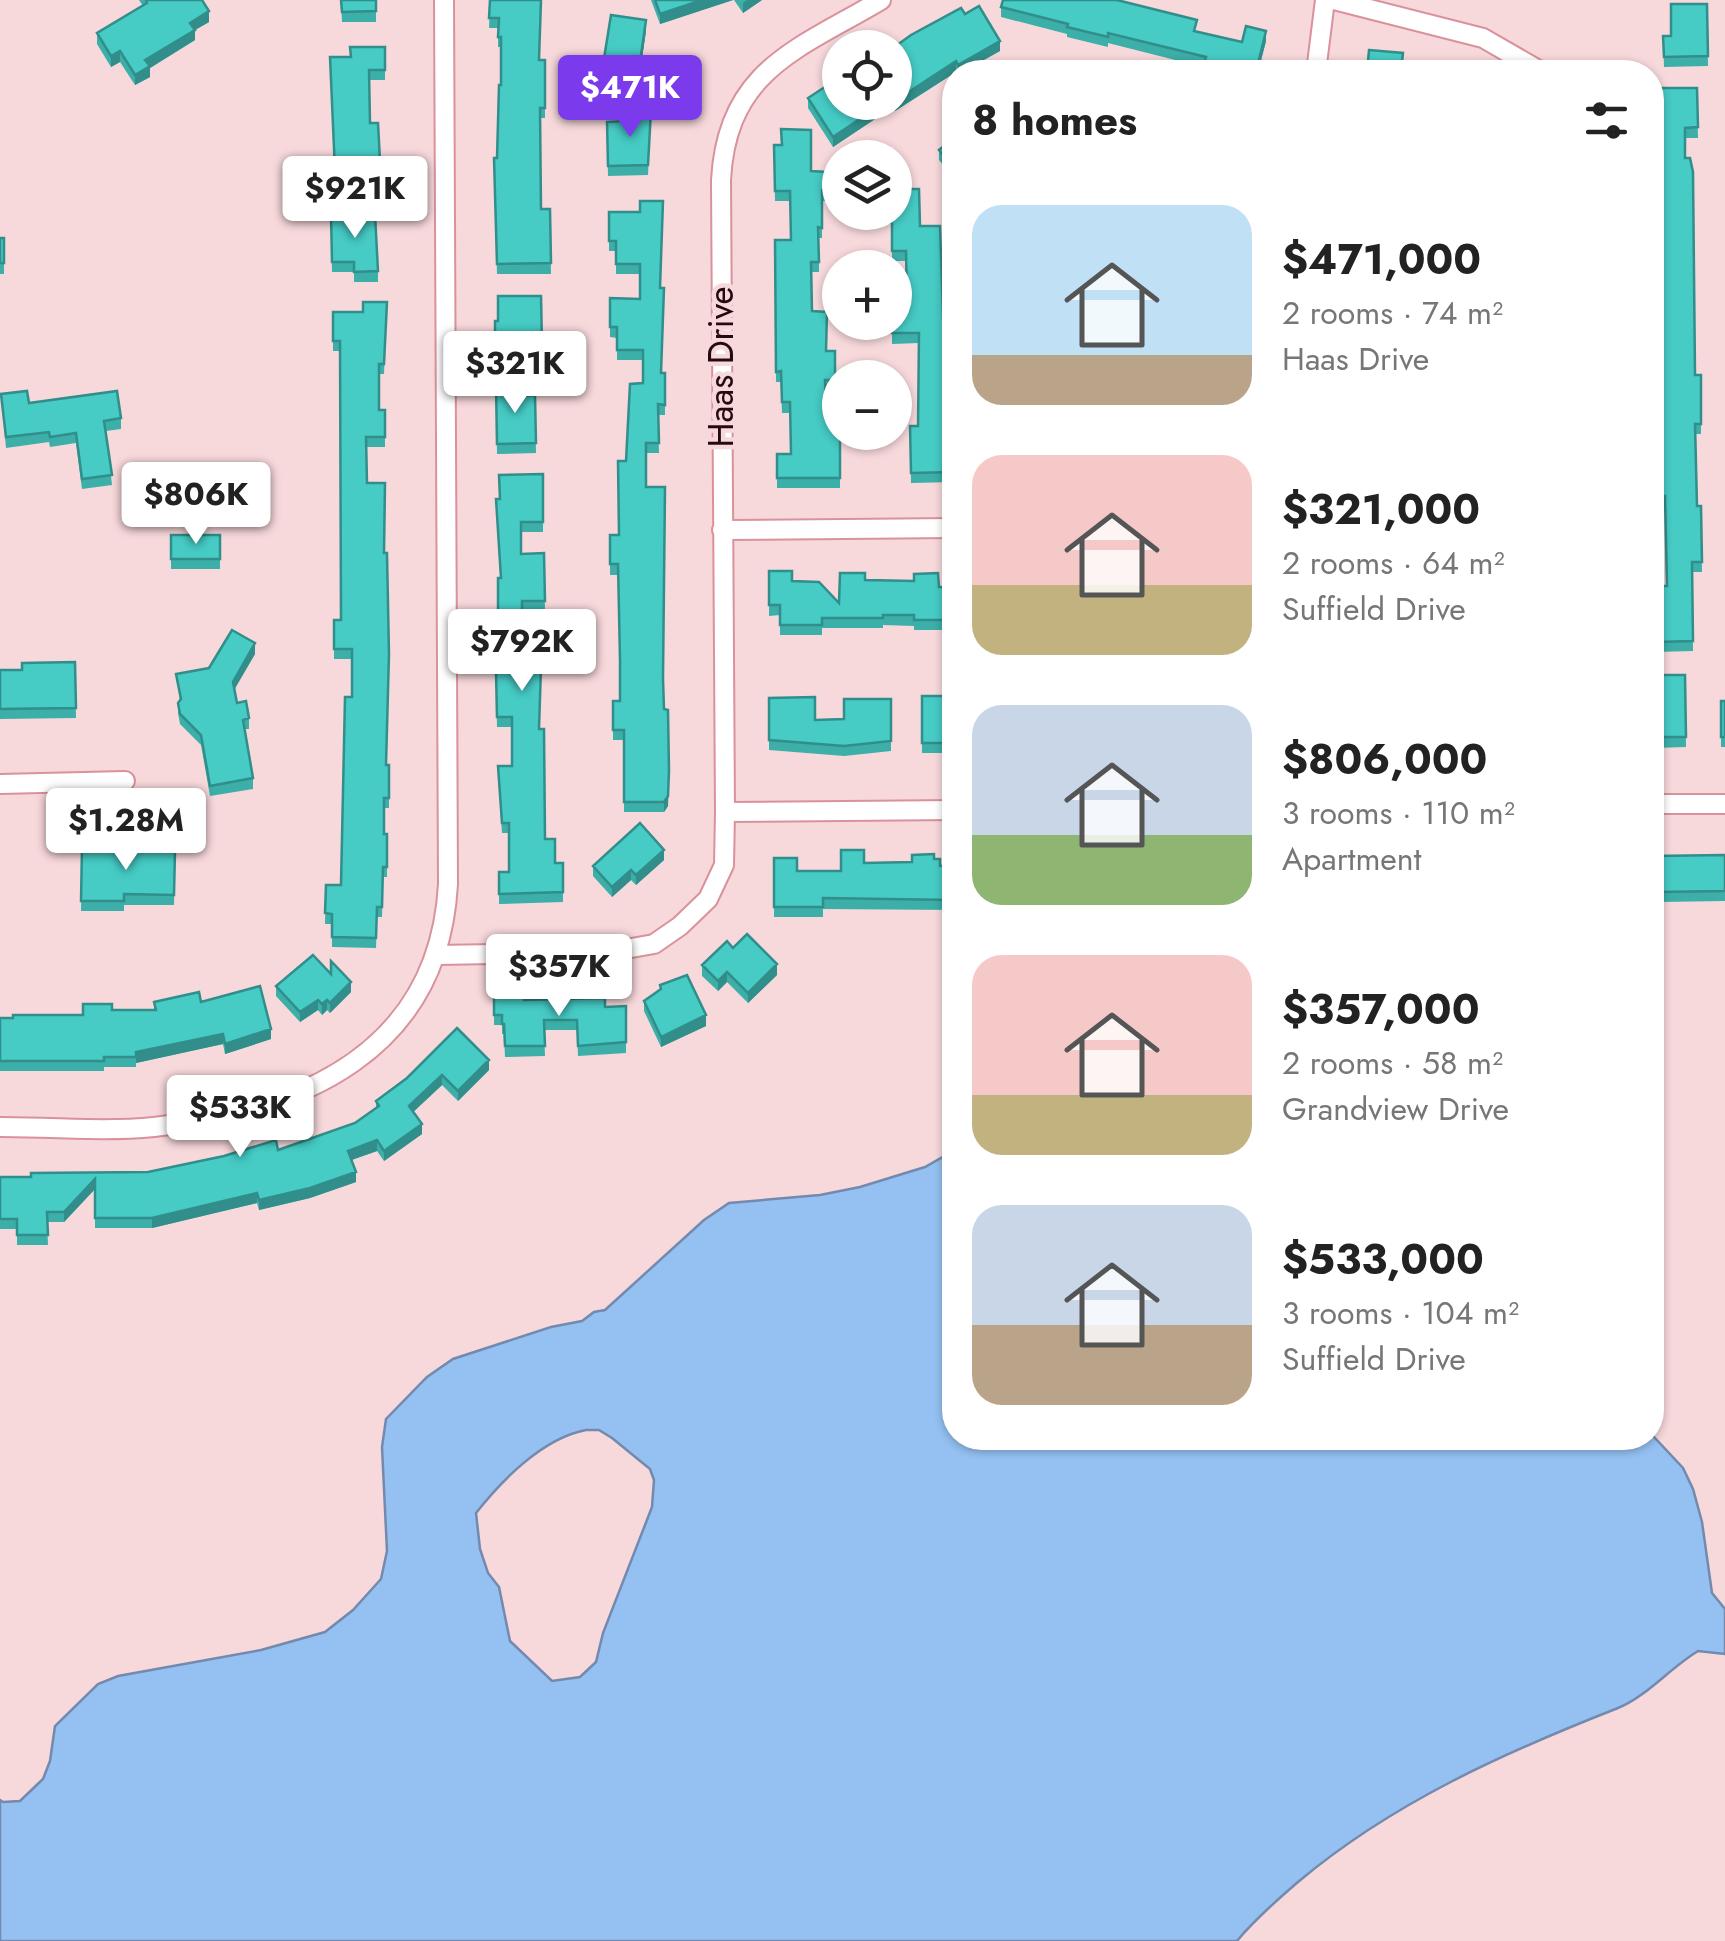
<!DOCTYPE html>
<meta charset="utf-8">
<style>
body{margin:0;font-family:Jost,sans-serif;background:#f6f6f6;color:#222;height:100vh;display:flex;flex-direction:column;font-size:38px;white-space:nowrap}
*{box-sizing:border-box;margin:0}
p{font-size:32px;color:#767676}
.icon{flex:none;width:55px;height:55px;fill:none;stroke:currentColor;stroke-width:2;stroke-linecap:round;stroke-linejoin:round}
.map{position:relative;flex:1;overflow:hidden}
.details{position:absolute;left:942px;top:60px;width:722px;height:1390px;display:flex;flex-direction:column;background:#fff;border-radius:40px;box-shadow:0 2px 8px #0004}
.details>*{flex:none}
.buttons{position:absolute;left:822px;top:30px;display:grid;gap:20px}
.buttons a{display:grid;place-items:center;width:90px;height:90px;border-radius:50%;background:#fff;box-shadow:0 2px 8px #0004;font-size:50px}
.price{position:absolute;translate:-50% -85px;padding:0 22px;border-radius:10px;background:#fff;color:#222;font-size:32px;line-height:65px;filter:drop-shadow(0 2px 5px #0008)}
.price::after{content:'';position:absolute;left:50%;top:60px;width:30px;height:22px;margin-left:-15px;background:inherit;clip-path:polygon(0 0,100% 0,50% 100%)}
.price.on{background:#7c3aed;color:#fff}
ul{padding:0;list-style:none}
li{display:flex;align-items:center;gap:30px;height:250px;padding:0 30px}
li span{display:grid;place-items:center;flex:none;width:280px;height:200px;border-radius:30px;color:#555}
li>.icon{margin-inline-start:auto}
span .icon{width:120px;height:120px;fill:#fffc;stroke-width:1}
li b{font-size:42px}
h2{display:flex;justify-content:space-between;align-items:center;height:120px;padding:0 30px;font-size:42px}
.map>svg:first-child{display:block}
.water{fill:#94c1f2;stroke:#738aae;stroke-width:2.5;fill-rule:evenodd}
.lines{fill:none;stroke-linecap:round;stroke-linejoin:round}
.minor-casing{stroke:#d9929b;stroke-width:22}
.minor{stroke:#fff;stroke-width:18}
.wall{fill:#3cafa9}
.shaded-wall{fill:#318e8a}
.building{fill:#46cbc5;stroke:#318e8a;stroke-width:2.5}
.labels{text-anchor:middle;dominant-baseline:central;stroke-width:9;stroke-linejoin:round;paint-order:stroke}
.street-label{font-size:35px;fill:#250b10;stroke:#f7d8db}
</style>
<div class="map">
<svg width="1725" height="1941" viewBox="0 0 1725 1941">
<rect width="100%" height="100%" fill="#f7d8db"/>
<!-- water -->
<path class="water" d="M955,1150V1438L1653,1436L1683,1468L1693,1489L1702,1522L1712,1593L1725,1609V1654L1698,1651C1670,1668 1646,1697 1618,1708C1506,1752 1393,1802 1298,1882C1277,1900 1254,1920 1237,1941H0V1800L3,1802L20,1801L43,1779L50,1761L55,1726L98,1684L118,1676L261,1650L325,1632L353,1610L381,1579L387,1551L382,1447L386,1419L427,1377L453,1359L551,1327L582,1321L594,1312L605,1310L704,1220L729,1203L820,1195L860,1187L925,1167ZM586,1430H599L612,1438L650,1469L654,1480L652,1507L603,1633L596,1662L580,1677L552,1681L510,1641L499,1587L488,1573L480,1549L476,1513C502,1480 543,1438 586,1430Z"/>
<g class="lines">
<!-- minor casing -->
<g class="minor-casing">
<path id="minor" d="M1334,0L1483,38L1542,72
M1316,72L1325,0
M722,530L955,528
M0,784L125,781
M1652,804H1725
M725,812L721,180C727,69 799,49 881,0
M437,955L609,952L654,944L680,926L708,899L724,865L725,812L955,810
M0,1127C50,1127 104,1132 154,1127C303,1111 439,1051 448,884L444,0"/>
</g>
<!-- minor -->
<use href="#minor" class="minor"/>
</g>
<!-- wall -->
<path class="wall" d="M139,0H202L209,22L195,30V40L150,68V77L135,85L120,62L111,67L97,44V33L143,6Z
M341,0H376V22H342Z
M490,0L540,60H545V118H540L541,209H550L551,274H497L494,158H497L501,85V47H498V28H489Z
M651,0H733L660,24Z
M734,0H762L743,13Z
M1707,4L1708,66L1664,67L1663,36H1671Z
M1001,7L1197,32L1242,42L1266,41L1258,72H1202L1203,67L1108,43V47L1067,37V34L1001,17Z
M965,14L1000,51L962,72H956L895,111L893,107L833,147L808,108V98L840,102H895V48Z
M646,31L638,86L602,81V71Z
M385,47V80H369L370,123L381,180V190H357V181H335L330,57H351Z
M1697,88L1698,138H1685V158L1695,375H1701V434H1696L1697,506H1701L1702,572H1692L1693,651L1656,652L1654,586H1666L1665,507H1660L1659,435H1652V376H1658V225H1652V192H1658L1656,149H1652V108Z
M651,110L648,175L608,176L607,122L626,121Z
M955,137V192L946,181L947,170L939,160V150Z
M774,145L811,171L827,172V201H822V238H819V272H811L812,311L827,351H835V390H825L826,416L840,415V488H777V454H791L790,413H782L781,382H776L775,240H791L790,201H775Z
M609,212L660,288L661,373H665V415H658L659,453H646V487L663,680L668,806L664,812H624V740H613V701H620L618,575H610V535H619L626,461L643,383V360H617V338L610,337V298L640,299V274H616V251H609Z
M887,212L920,226L944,344H955V412H947L948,453H955V482L911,483L910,426H918L919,343L892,344V322L907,302L906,261H892V224H887Z
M331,215L378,271V282H354V272H332Z
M0,238H4V274H0Z
M541,296L542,354H519V364H495V321H498Z
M387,302L384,374H379V410H385V447H366L367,483L384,553L386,765H389V808H384V834H387V877H383L382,917H377L376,948L332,947V924H325L326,885H341L352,697V659H334V620H341L340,351H333V312H363Z
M496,385L520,396L535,395L536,453L497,454Z
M1,394L29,403L121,418V429L106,431L112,485L82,489L76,443L50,447L49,442L6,448Z
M543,474V532H521V554L544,553L545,611L522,612V636L540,729L545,839L555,863H563V902L499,904V872H509V833H502L498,776L512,766V727H497L495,627H498L500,578L499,499Z
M171,535H220V569H171Z
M769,571L839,603L865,580L939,587H955V630H914V626L883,625V628H822V635H780V615L769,616Z
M255,654L234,689L237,703L249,718V729H244L253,778V789L210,796L201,745L180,724L178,713V703L180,701L176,674L209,668Z
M75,662L76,718L0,719V670H22Z
M1654,675H1685L1686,747L1655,748Z
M922,696H955V749H946V753H922Z
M769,698L815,720L844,719L891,699V751L844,756L769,750Z
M1721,701H1725V747H1721Z
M82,846L175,851L174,905H124V911H81Z
M1725,855V901L1659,902V894H1652V856Z
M774,858L797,871H841L864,863L912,862L934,859L940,866L955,865V910L823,909V917H774Z
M664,860L636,885L631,880L612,897L593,876V866Z
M733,948L777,975L748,1003L727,982L718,991L702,976V965Z
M331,974L351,992L330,1013L327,1010L322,1015L318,1010L300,1022L276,996V986Z
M660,985L706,1026L661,1047L644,1011V1001L660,990Z
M494,994L524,1000L605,1007L626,1006V1053L578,1056L577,1030H544L545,1056L505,1057L504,1034H502V1025H494Z
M154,1002H201L271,1039L225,1054L223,1044L136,1063V1067H104V1071H0V1018L83,1015L112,1010H154Z
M489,1070L458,1101L442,1085L413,1112L422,1134L384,1161L377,1151L352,1160L356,1182L310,1198L259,1210L257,1203L152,1228H95V1189L64,1222H47L48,1245H17V1229H0V1177L148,1172L278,1150L355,1123L376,1108V1101L407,1078Z"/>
<!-- shaded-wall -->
<path class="shaded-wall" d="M702,0H733L660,24V14Z
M747,0H762L743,13V3Z
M209,11V22L195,30V40L150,68V77L135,85V75L145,60L190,23Z
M646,20V31L638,86V76Z
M1266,31V41L1258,72H1256Z
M1000,41V51L962,72H958V65Z
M120,51V62L111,67V56Z
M956,61V72L895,111V101Z
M885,102H893V107L833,147V137Z
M255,643V654L233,692V682Z
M669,781L668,806L664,812V802Z
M664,850V860L636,885V875Z
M631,870V880L612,897V887Z
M777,964V975L748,1003V993Z
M727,972V982L718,991V981Z
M351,982V992L330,1013V1003Z
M318,1000V1010L300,1022V1012Z
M327,1000V1010L322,1015V1004Z
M706,1015V1026L661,1047V1037Z
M271,1029V1039L225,1054V1044Z
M223,1034V1044L136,1063V1052Z
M489,1060V1070L458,1101V1091Z
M442,1075V1085L409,1116V1106Z
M422,1124V1134L384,1161V1151Z
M377,1140V1151L348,1161V1151Z
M356,1172V1182L310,1198L259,1210V1200Z
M95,1179V1189L64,1222V1212Z
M257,1193V1203L152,1228V1218Z"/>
<!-- building -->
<path class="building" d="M146,0H202L209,11L190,23L195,30L145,60L150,66L135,75L120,51L111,56L97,33L147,3Z
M341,0H376V11L342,12Z
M490,0H541L539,60H545V108H540L541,209H550L551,263L497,264L494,158H497L499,85H501V37H498L499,18H489Z
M655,0H702L660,14Z
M1003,0H1117L1197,20L1194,31L1242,42L1246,26L1266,31L1256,72H1211L1202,70L1206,57L1108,33V37L1067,27L1068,24L1001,7Z
M1671,4H1707L1708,56L1664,57L1663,36H1671Z
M979,6L1000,41L958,65L956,61L895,101V48H893L911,35L961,8L965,14Z
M611,15L646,20L638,76L602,71Z
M350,47H385V70H369L370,123H378L381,180H357V170L335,171L330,57H351Z
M1369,50L1403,53L1402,62L1422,64V72H1367Z
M840,77V102H885L833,137L808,98Z
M1655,88H1697L1698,127L1685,128V158H1690L1693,172L1695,375H1701V424H1695L1697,506H1701L1702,562H1692L1693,641L1656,642L1654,586H1667L1665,496H1660L1659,424H1652V376H1658V214L1652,215V192H1659L1656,139H1652V108H1655Z
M651,110L648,165L608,166L607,122L626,121V111Z
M781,129L811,130V171L827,172V190H822V228L818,227L819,262H811L812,311L827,312L826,351H835V380H825L826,416L840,415V478H777V454H791L790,402H782L781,371L776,372L775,240H791L790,191H775L774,145H782Z
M955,137V182L946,170L952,166L939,150Z
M895,189H919L920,226H940L944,344H955V402H947L948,453H955V472L911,473L910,426H918L919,333H892V322H895V302H907L906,251H892V214L887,213L895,212Z
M640,201H663L660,288H664L661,373H665V405L658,404L659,443H646V487H665L663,679L664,709L668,710L669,771L668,796L664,802H624V730H613V701H620V660L618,564H610V535H619L618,461H626L630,384L643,383V350H617V327H610V298L640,299V264H616V241H609V212H640Z
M375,214L378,271L354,272V262H332L331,215Z
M0,238H4V263H0Z
M498,296H541L542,344H519V353L495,354V321H498Z
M363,302H387L384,364H379V410H385V437H366L367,483H385L384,553H387L389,654L386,765H389V798H384V834H387V867H383L382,907H377L376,938L332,937V914L325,913L326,885H341L345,697H352V649H334V620H341L340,341H333V312H363Z
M496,385H520V396L535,395L536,443L497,444Z
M27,391L29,403L117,391L121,418L104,421L112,475L82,479L76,433L50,437L49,432L6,437L1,394Z
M543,474V522H521V554L544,553L545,601H522V636H542L539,729H544L545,839H555V863H563V892L499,894V872H509V823H502L498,766H512V717H497L495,627H498V578H501L496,499H500L499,475Z
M171,535H220V559H171Z
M769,571H792V581L819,582L839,603L840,573H865V580L914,581V574L938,573L939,587H955V620H914V615H883V618H822V625H780V605H769Z
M232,630L255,643L233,682L237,703L246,701L249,718L243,720L253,778L210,786L201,735L180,714L178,703L181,699L176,674L209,668Z
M75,662L76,708L0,709V670H22V663Z
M1654,675H1685L1686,737H1655Z
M922,696H955V738H946V743H922Z
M815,697V720L844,719V699H891V741L844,746L769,740V698Z
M1721,701H1725V737H1721Z
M640,823L664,850L636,875L631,870L612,887L593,866Z
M82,846L175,851L174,895L124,894V901H81Z
M841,850H864V863L912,862V855L934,854V859H940V866L955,865V900L823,898V907H774V858H797V871H841Z
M1725,855V891L1659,892V883L1652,884V856Z
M747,934L777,964L748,993L727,972L718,981L702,965L727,941L733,948Z
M313,955L331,974V961L351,982L330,1003L327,1000L322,1004L318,1000L300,1012L276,986Z
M687,975L706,1015L661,1037L644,1001L661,989L660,985Z
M260,986L271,1029L225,1044L223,1034L136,1052V1057H104V1061H0V1018H13V1015H83V1004H112V1010H156L154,1002L199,992L201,1002Z
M524,991V1000L605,998V1007L626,1006V1042L578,1046L577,1020H544L545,1046H505L504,1024H502V1015H494V994Z
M457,1028L489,1060L458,1091L442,1075L409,1106L422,1124L384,1151L377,1140L348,1151L356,1172L310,1188L259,1200L257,1193L152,1218H95V1179L64,1212H47L48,1235H17V1219H0V1177H31V1173L148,1172L224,1156L276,1140L278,1150L355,1123L379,1106L376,1101L407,1078Z"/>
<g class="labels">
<!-- street labels -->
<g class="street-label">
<text transform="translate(721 367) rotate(-90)">Haas Drive</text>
</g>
</g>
</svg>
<div class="buttons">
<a><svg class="icon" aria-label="locate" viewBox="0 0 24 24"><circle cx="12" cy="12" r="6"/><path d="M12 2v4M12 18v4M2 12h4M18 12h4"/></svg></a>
<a><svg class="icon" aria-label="layers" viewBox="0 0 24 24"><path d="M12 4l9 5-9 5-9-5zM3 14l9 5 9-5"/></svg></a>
<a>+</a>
<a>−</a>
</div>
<b class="price on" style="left:630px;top:140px">$471K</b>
<b class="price" style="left:355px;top:241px">$921K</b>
<b class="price" style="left:515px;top:416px">$321K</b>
<b class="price" style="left:196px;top:547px">$806K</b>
<b class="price" style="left:522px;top:694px">$792K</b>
<b class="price" style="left:126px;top:873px">$1.28M</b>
<b class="price" style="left:559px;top:1019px">$357K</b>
<b class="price" style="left:240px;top:1160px">$533K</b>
<section class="details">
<h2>8 homes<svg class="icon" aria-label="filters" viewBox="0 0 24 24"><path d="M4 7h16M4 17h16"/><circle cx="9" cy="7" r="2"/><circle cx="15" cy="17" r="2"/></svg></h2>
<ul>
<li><span style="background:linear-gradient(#bfe0f5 75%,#b9a48a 0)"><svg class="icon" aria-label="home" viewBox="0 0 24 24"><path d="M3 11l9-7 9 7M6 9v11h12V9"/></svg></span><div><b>$471,000</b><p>2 rooms · 74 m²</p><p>Haas Drive</p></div></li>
<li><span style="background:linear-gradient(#f6c9c9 65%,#c2b280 0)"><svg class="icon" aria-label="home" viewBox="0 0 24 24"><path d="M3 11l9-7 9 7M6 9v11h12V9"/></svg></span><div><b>$321,000</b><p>2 rooms · 64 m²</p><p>Suffield Drive</p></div></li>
<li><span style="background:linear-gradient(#c9d6e8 65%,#8fb573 0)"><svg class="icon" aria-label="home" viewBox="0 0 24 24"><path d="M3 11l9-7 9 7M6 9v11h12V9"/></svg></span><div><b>$806,000</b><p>3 rooms · 110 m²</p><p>Apartment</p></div></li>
<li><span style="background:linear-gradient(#f6c9c9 70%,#c2b280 0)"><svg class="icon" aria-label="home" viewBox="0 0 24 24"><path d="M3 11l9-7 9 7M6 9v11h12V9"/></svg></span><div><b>$357,000</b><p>2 rooms · 58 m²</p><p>Grandview Drive</p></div></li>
<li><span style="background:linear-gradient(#c9d6e8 60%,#b9a48a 0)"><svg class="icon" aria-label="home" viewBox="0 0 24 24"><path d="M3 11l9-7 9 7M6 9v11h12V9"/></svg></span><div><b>$533,000</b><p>3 rooms · 104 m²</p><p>Suffield Drive</p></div></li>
</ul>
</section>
</div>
